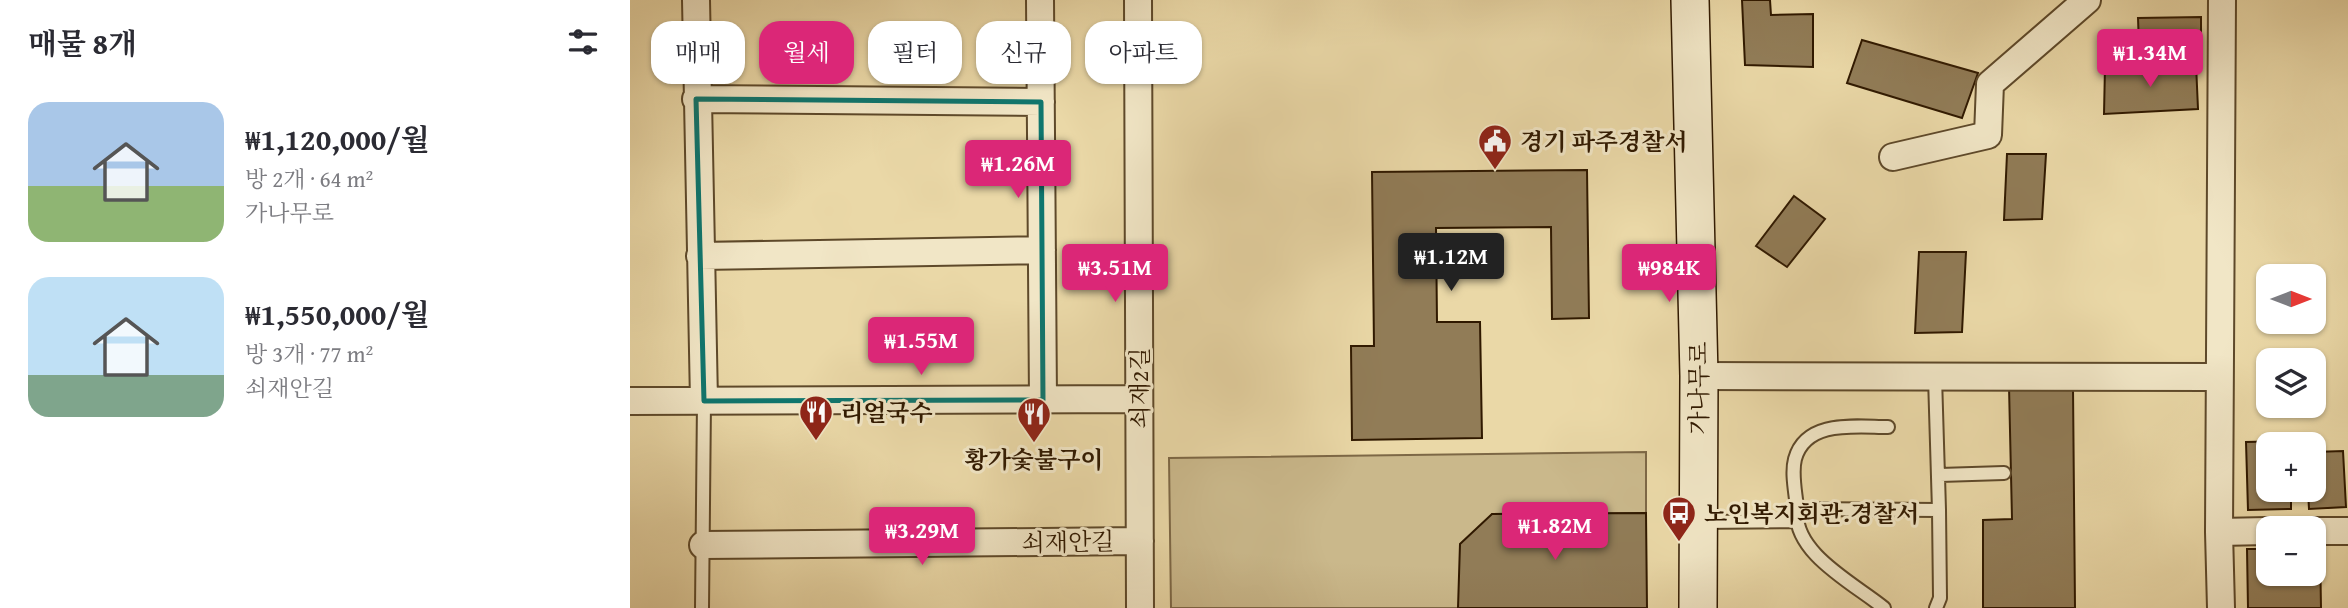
<!DOCTYPE html>
<html lang="ko">
<meta charset="utf-8">
<style>
body{margin:0;font-family:"Gentium Book Plus","Noto Serif KR",serif;background:#f7f7f7;color:#2b2b33;height:100vh;display:flex;flex-direction:column;font-size:26px;white-space:nowrap}
*{box-sizing:border-box;margin:0}
p{font-size:23px;color:#7c7c81}
.icon{flex:none;width:38px;height:38px;fill:none;stroke:currentColor;stroke-width:2;stroke-linecap:round;stroke-linejoin:round}
.map{position:relative;flex:1;overflow:hidden}
.side{display:flex;flex-direction:column;background:#fff;width:630px}
.side>*{flex:none}
.banner{position:absolute;left:21px;top:21px;width:665px;height:63px;display:flex;gap:14px}
.needle{width:46px;rotate:90deg}
.controls{position:absolute;left:1626px;top:264px;display:grid;gap:14px}
.controls a{display:grid;place-items:center;width:70px;height:70px;border-radius:14px;background:#fff;box-shadow:0 2px 5px #0004;font-size:35px}
.price{position:absolute;translate:-50% -60px;padding:0 16px;border-radius:7px;background:#db2777;color:#fff;font-size:23px;line-height:46px;filter:drop-shadow(0 2px 4px #0008)}
.price::after{content:'';position:absolute;left:50%;top:42px;width:21px;height:16px;margin-left:-10px;background:inherit;clip-path:polygon(0 0,100% 0,50% 100%)}
.price.selected{background:#222;color:#fff}
ul{padding:0;list-style:none}
li{display:flex;align-items:center;gap:21px;height:175px;padding:0 28px}
li span{display:grid;place-items:center;flex:none;width:196px;height:140px;border-radius:21px;color:#555}
li>.icon{margin-inline-start:auto}
span .icon{width:84px;height:84px;fill:#fffc;stroke-width:1}
li b{font-size:30px}
h2{display:flex;justify-content:space-between;align-items:center;height:84px;padding:0 28px;font-size:30px}
.tag{padding:0 24px;border-radius:21px;background:#fff;box-shadow:0 2px 5px #0004;font-size:24px;line-height:63px}
.tag.selected{background:#db2777;color:#fff}
main{display:flex;flex:1;min-height:0}
.map>svg:first-child{display:block}
.green{fill:#cab88b;stroke:#7d6846;stroke-width:2}
.building{fill:#917c57;stroke:#301900;stroke-width:2}
.lines{fill:none;stroke-linecap:round;stroke-linejoin:round}
.lane-casing{stroke:#5e492a;stroke-width:16}
.street-casing{stroke:#5e492a;stroke-width:30}
.secondary-casing{stroke:#301900;stroke-width:40}
.lane{stroke:#f1e6c6;stroke-width:12}
.street{stroke:#f1e6c6;stroke-width:26}
.secondary{stroke:#f1e6c6;stroke-width:37}
.marked{fill:none;stroke:#0f766e;stroke-width:5;stroke-linejoin:round}
.labels{text-anchor:middle;dominant-baseline:central;stroke-width:6;stroke-linejoin:round;paint-order:stroke}
.poi-label{font-size:24px;font-weight:bold;fill:#301900;stroke:#f1e6c6;text-anchor:start}
.street-label{font-size:24px;fill:#301900;stroke:#f1e6c6}
</style>
<main>
<section class="side">
<h2>매물 8개<svg class="icon" aria-label="filters" viewBox="0 0 24 24"><path d="M4 7h16M4 17h16"/><circle cx="9" cy="7" r="2"/><circle cx="15" cy="17" r="2"/></svg></h2>
<ul>
<li><span style="background:linear-gradient(#a9c7e8 60%,#8fb573 0)"><svg class="icon" aria-label="home" viewBox="0 0 24 24"><path d="M3 11l9-7 9 7M6 9v11h12V9"/></svg></span><div><b>₩1,120,000/월</b><p>방 2개 · 64 m²</p><p>가나무로</p></div></li>
<li><span style="background:linear-gradient(#bfe0f5 70%,#7fa58c 0)"><svg class="icon" aria-label="home" viewBox="0 0 24 24"><path d="M3 11l9-7 9 7M6 9v11h12V9"/></svg></span><div><b>₩1,550,000/월</b><p>방 3개 · 77 m²</p><p>쇠재안길</p></div></li>
</ul>
</section>
<div class="map">
<svg width="1718" height="608" viewBox="0 0 1718 608">
<rect width="100%" height="100%" fill="#ead8a7"/>
<filter id="stains"><feTurbulence type="fractalNoise" baseFrequency=".00286" numOctaves="4"/><feColorMatrix values="0 0 0 0 .2 0 0 0 0 .09 0 0 0 0 .02 0 0 0 .5 -.17"/></filter>
<radialGradient id="worn" r=".72"><stop offset=".6" stop-color="#630" stop-opacity="0"/><stop offset="1" stop-color="#630" stop-opacity=".3"/></radialGradient>
<!-- green -->
<path class="green" d="M1016,452V513L862,514L828,608H541L539,458Z"/>
<!-- building -->
<path class="building" d="M1112,0H1140L1141,15L1183,14V67L1115,65Z
M1571,17V51L1546,54V44L1509,46L1508,18Z
M1232,40L1348,73L1332,118L1217,83Z
M1566,64L1568,109L1474,114L1475,67Z
M1377,154H1416L1412,219L1374,220Z
M957,170L959,318L922,319L921,227L806,228L807,322H850L852,438L722,440L721,346H744L742,172Z
M1164,196L1195,219L1157,267L1126,246Z
M1289,252H1336L1332,332L1285,333Z
M1379,386L1443,388L1445,608H1353V520L1382,519Z
M1660,441V444H1638V490H1661V509L1618,510L1616,442Z
M1713,451L1716,507L1679,509L1678,490H1684V452Z
M1016,513L1017,608H828L830,544L862,514Z
M1684,548H1690L1691,608H1618L1617,549H1638V574H1684Z"/>
<g class="lines">
<!-- lane casing -->
<g class="lane-casing">
<path id="lane" d="M1305,377L1309,510
M1310,475L1374,473
M1167,509C1166,494 1161,474 1165,459C1176,419 1227,427 1258,427
M1072,522L1166,521
M72,608L74,401
M1254,608C1225,584 1162,553 1167,509L1309,510L1310,598L1306,608"/>
</g>
<!-- street casing -->
<g class="street-casing">
<path id="street" d="M66,0L74,401
M410,0L413,400
M508,0L510,608
M66,99L411,102
M1263,157L1358,135L1360,84L1457,0
M70,256L412,250
M1069,376L1589,377
M0,401L509,399
M1684,531H1718
M1589,532L1638,531
M73,545L510,541
M1591,608L1589,532L1592,0"/>
</g>
<!-- secondary casing -->
<g class="secondary-casing">
<path id="secondary" d="M1060,0L1069,376L1068,608"/>
</g>
<!-- lane -->
<use href="#lane" class="lane"/>
<!-- street -->
<use href="#street" class="street"/>
<!-- secondary -->
<use href="#secondary" class="secondary"/>
</g>
<!-- marked area -->
<path class="marked" d="M66,99L411,102L413,400L74,401Z"/>
<!-- icons -->
<defs>
<g id="civic-pin" transform="scale(1.75)"><path d="M0 17L-7.5 6A9.5 9.5 0 1 1 7.5 6Z" fill="#8f2418" stroke="#f1e6c6"/><path d="M-.6-6.5H3V-4.5H.6V-3L4-1V1h2V6H-6V1h2V-1L-.6-3ZM-1.2 2.5V6h2.4V2.5Z" fill="#fff"/></g>
<g id="restaurant-pin" transform="scale(1.75)"><path d="M0 17L-7.5 6A9.5 9.5 0 1 1 7.5 6Z" fill="#8f2418" stroke="#f1e6c6"/><path d="M-5-6h1v4h1v-4h1v4h1v-4h1v5L-1.5 .5V6h-2V.5L-5-1ZM5-6V6H3V1.5H1.5Q1.5-4 5-6Z" fill="#fff"/></g>
<g id="bus-pin" transform="scale(1.75)"><path d="M0 17L-7.5 6A9.5 9.5 0 1 1 7.5 6Z" fill="#8f2418" stroke="#f1e6c6"/><path d="M-5-6H5V4H4V6H2V4H-2V6H-4V4H-5ZM-3.5-4V0h7V-4ZM-3.5 1.2v1.5H-2V1.2ZM2 1.2v1.5H3.5V1.2Z" fill="#fff"/></g>
</defs>
<g fill-rule="evenodd">
<use href="#civic-pin" x="865" y="141"/>
<use href="#restaurant-pin" x="186" y="412"/>
<use href="#restaurant-pin" x="404" y="414"/>
<use href="#bus-pin" x="1049" y="513"/>
</g>
<g class="labels">
<!-- poi labels -->
<g class="poi-label">
<text x="890" y="141">경기 파주경찰서</text>
<text x="210" y="412">리얼국수</text>
<text x="404" y="459" text-anchor="middle">황가숯불구이</text>
<text x="1074" y="513">노인복지회관.경찰서</text>
</g>
<!-- street labels -->
<g class="street-label">
<text transform="translate(509 388) rotate(-90)">쇠재2길</text>
<text transform="translate(1068 388) rotate(-90)">가나무로</text>
<text transform="translate(438 542) rotate(-1)">쇠재안길</text>
</g>
</g>
<rect width="100%" height="100%" filter="url(#stains)"/>
<rect width="100%" height="100%" fill="url(#worn)"/>
</svg>
<div class="controls">
<a><svg class="needle" viewBox="-14 -14 28 28"><path d="M0-13l5 13h-10z" fill="#e53935"/><path d="M0 13l5-13h-10z" fill="#7c7c81"/></svg></a>
<a><svg class="icon" aria-label="layers" viewBox="0 0 24 24"><path d="M12 4l9 5-9 5-9-5zM3 14l9 5 9-5"/></svg></a>
<a>+</a>
<a>−</a>
</div>
<b class="price" style="left:1520px;top:89px">₩1.34M</b>
<b class="price" style="left:388px;top:200px">₩1.26M</b>
<b class="price selected" style="left:821px;top:293px">₩1.12M</b>
<b class="price" style="left:485px;top:304px">₩3.51M</b>
<b class="price" style="left:1039px;top:304px">₩984K</b>
<b class="price" style="left:291px;top:377px">₩1.55M</b>
<b class="price" style="left:925px;top:562px">₩1.82M</b>
<b class="price" style="left:292px;top:567px">₩3.29M</b>
<div class="banner">
<a class="tag">매매</a>
<a class="tag selected">월세</a>
<a class="tag">필터</a>
<a class="tag">신규</a>
<a class="tag">아파트</a>
</div>
</div>
</main>
